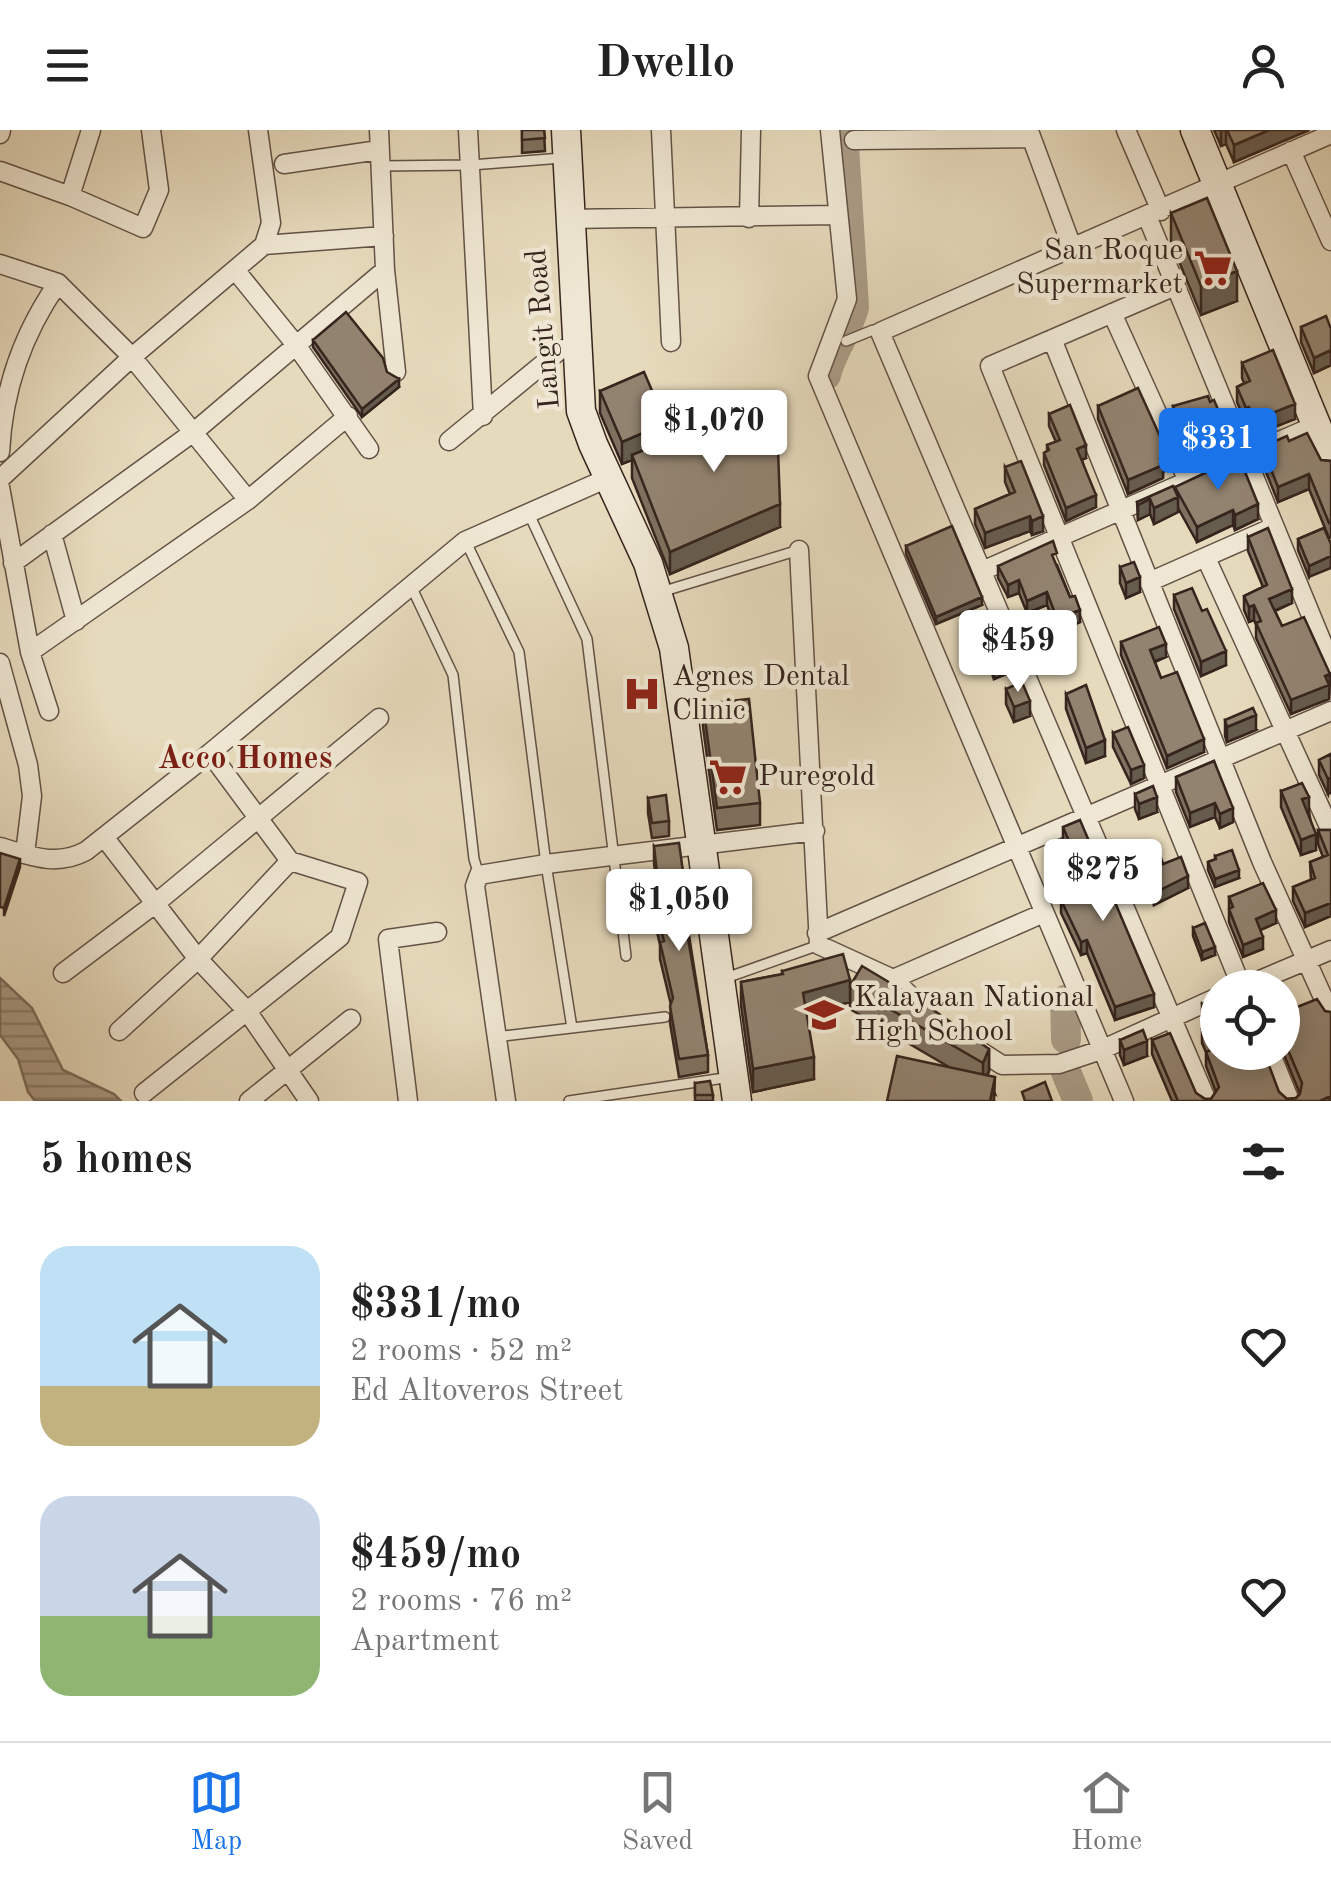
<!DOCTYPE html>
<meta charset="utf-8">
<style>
body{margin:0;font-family:"Old Standard TT",serif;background:#f6f6f6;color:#222;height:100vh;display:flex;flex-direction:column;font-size:38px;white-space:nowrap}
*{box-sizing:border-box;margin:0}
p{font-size:32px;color:#767676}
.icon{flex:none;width:55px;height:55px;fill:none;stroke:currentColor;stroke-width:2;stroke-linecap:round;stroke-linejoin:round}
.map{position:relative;height:971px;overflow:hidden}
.details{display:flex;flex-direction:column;background:#fff;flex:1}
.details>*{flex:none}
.controls{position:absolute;left:1200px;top:840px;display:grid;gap:20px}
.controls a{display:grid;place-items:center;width:100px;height:100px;border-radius:50%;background:#fff;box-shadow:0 5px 25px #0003;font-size:50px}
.price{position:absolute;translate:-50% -85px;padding:0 22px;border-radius:10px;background:#fff;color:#222;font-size:32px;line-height:65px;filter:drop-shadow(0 2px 5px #0008)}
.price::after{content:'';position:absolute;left:50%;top:60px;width:30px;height:22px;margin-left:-15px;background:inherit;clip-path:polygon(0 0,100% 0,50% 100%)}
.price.on{background:#1a73e8;color:#fff}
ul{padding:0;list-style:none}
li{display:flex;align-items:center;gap:30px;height:250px;padding:0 40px}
li span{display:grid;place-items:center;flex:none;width:280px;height:200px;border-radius:30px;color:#555}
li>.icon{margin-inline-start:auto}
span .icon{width:120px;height:120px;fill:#fffc;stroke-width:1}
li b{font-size:42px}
h2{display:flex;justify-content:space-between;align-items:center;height:120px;padding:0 40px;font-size:42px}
header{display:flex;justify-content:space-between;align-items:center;height:130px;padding:0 40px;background:#fff;font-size:45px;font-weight:800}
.dock{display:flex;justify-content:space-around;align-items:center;height:140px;border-top:2px solid #e0e0e0;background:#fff;font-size:28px;color:#767676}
.dock a{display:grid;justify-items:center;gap:5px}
.dock .on{color:#1a73e8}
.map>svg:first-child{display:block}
.water{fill:url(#water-rules);stroke:#7c6c5c;stroke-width:2.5}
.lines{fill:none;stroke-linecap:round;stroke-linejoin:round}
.river{stroke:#aa9c86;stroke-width:30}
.lane-casing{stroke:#625246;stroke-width:12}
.street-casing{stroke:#625246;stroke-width:21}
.secondary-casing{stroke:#36251e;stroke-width:31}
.lane{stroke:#efe7d3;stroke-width:9}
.street{stroke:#efe7d3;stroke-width:18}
.secondary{stroke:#efe7d3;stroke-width:28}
.wall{fill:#7e7160;stroke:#36251e;stroke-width:2.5}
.shaded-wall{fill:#665c4e;stroke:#36251e;stroke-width:2.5}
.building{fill:#928370;stroke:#36251e;stroke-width:2.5}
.labels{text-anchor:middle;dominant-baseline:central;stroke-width:9;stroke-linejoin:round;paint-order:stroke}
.poi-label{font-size:30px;fill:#36251e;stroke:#efe7d3;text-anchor:start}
.street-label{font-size:30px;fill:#36251e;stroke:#efe7d3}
.neighbourhood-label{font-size:32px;font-weight:bold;fill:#7a1f14;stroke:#efe7d3}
</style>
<header><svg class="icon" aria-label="menu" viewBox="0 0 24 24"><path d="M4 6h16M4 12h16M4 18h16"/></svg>Dwello<svg class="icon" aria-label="person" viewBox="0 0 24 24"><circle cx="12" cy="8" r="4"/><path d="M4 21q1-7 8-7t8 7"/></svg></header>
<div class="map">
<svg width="1331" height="971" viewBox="0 0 1331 971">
<defs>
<pattern id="water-rules" width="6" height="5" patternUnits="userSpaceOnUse" patternTransform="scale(2.5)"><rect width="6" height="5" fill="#aa9c86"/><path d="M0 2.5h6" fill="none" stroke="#8b7f6d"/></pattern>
</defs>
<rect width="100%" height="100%" fill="#e6dabc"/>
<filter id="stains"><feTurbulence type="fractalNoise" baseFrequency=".002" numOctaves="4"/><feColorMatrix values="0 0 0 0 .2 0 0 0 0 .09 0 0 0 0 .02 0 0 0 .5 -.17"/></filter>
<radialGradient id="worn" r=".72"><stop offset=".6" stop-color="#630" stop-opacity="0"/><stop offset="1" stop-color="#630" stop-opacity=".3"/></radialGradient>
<!-- water -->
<path class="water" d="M0,848L32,878L63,940L114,964L121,971H35L28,962L18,929L0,905Z"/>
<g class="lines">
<!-- river -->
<path class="river" d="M826,245C832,220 848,202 854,177L843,0
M1065,870L1066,909
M1066,942L1078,971"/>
<!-- lane casing -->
<g class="lane-casing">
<path id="lane" d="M380,36L471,35L562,28
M846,211L873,200L880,202
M529,384L587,509L626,826
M466,412L519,522L546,734L572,898
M411,456L453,545L474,729L479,745
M661,462L799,420
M723,849L819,815
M495,907L665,887
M569,971L731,947"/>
</g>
<!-- street casing -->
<g class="street-casing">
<path id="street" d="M379,0L385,140L396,242
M468,0L483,286
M661,0L671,212
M830,0L847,169L818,246L1124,971
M1126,0L1161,81
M1029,1L1072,117
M0,4L1,0
M854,10L1029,8
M1291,21L1331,111
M284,34L379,20
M0,41L70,66L143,98L159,60L151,0
M70,66L91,0
M1147,86L1331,534
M749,88L751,0
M568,89L837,85
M264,115L384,106
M0,134L58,153L132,227L248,370
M236,141L296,215L369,319
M1175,156L990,236L1242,858
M1112,183L1188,351
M1052,209L1262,732L1331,885
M449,311L560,220L577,216
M0,322C3,261 23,203 58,153
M1234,331L1316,295
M0,349L132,227L264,115L271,93L258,0
M0,357L30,522L49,581
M52,404L76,491
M799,420L819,815L893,849L924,879
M1206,428L1331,701
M13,433L195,301L385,140
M982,441L1206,343
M1149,452L1269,399
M30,522L248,370L348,286
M0,533L28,635L32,666L25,724
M104,707L198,829L247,881L309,971
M0,717C31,726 56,737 86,721L210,623L465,411L608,348
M817,803L1331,581
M63,843L156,773L379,588
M893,849L1037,786
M1241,858L1331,820
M119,901L198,829L290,731
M968,913L1002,935L1059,934L1101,920L1218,867
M1270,922L1290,971
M144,963L340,807L358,752L290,731L210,623
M249,971L351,889
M408,971L388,809L437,802
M506,971L475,756L479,745L546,734L815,701
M1207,971L880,202L1331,4"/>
</g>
<!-- secondary casing -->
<g class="secondary-casing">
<path id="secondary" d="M566,0L581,281L593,314L648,433L674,518L737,971
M1195,0L1331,331"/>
</g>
<!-- lane -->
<use href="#lane" class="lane"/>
<!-- street -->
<use href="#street" class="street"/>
<!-- secondary -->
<use href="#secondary" class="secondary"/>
</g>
<!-- wall -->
<path class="wall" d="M522,0H544L545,21L522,23Z
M1214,0H1309L1234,32L1226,14L1221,16Z
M1171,83L1237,171L1201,185L1171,112Z
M1301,197L1331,199V235L1314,243L1301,212Z
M313,210L399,257L362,287L313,217Z
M1242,233L1295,289L1254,305L1249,292L1246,293L1237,272V257L1244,253L1242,248Z
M600,261L666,311L674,312L780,397L670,444L632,348V330L622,334L600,283Z
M1098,276L1169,339L1163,342V348L1128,364L1098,289Z
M1173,276L1223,303L1225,321L1194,335L1173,288Z
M1049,284L1086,328L1082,330L1096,377L1066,391L1044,335V323L1047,321V315L1056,312L1049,296Z
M1289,311L1321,330L1331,331V407L1329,408L1309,359L1278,372L1262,332V317Z
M1005,337L1043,401L1032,405L1030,401L985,418L975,394V379L1010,364L1005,352Z
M1175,357L1258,389L1235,400L1233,395L1197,412L1178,378V382L1154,394L1150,384L1138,390L1137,372L1175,361Z
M1324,398L1309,447L1298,420V409Z
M1248,407L1292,473L1275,481L1282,496L1330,544L1329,569L1291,584L1256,508V495L1254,490L1249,492L1244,480V466L1263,457L1248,421Z
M906,416L982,475L936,494L906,424Z
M1057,435L1080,492L1059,501V516L1032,527L1026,514V498L1052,488L1047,475L1027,483L1019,463L1008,467L998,448V436Z
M1120,437L1140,462L1126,468L1120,453Z
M1174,465L1202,481L1226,535L1201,546L1174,479Z
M1121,512L1166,527L1155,532L1161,548L1204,622L1167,638L1121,525Z
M987,514L1011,542L994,549L987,530Z
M1006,559L1030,586L1014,592L1006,574Z
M1066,564L1105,626L1086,633L1066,579Z
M703,574L760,673V695L717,700L703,597Z
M1225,590L1256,600L1227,612L1225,606Z
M1113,603L1144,648L1131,654L1113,617Z
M1331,624L1328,664L1319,645V630Z
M1214,631L1233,692L1220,698L1215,687L1190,697L1176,662V647Z
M1281,661L1309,682L1316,720L1301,725L1281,677Z
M1135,664L1157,682L1139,689L1135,679Z
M648,668L669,691V706L652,708L648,683Z
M1063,697L1154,877L1115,890L1087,823L1081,825L1061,783V770L1085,759L1079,744L1062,751L1056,737V723L1066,719L1063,710Z
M1318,700H1331V786L1305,797L1293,771V757L1311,750L1310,732L1323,727L1318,714Z
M654,716L685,756L684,774L708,925V942L679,947L670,893L671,875L660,829V815L656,797V780L659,779L654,733Z
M1215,726L1239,748L1215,757L1208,740V732L1215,729Z
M1163,734L1188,758L1154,775L1143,747V735Z
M1229,767L1276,793L1260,800L1263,819L1243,827L1229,792Z
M1193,798L1215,825L1202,830L1193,806Z
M782,841L850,872L806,884L814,949L753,962L741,875V852L782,844Z
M850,856L989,919V941L987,946L995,964L850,879Z
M1282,868L1331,971H1172L1152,924V910L1196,963L1205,969H1211L1216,962L1206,936V922L1202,913V899L1206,898L1202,888V874L1279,962L1287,969L1296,968L1300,964L1282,920Z
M1120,910L1147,926L1124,935L1120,925Z
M695,953L713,965V971H695Z"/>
<!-- shaded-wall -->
<path class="shaded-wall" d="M1221,0H1226V14L1221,16Z
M1269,0H1309L1234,32V15Z
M1237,141V171L1201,185V156Z
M1331,220V235L1314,243V228Z
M399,249V257L362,287V279Z
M1295,274V289L1254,305V290Z
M1249,277V292L1246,293V278Z
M666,293V316L632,325V330L622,334V312Z
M1225,309V321L1194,335V323Z
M1086,315V328L1077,332V319Z
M1169,326V339L1163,342V348L1128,364V350L1160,329Z
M1309,344V359L1278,372V357Z
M1096,365V377L1066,391V378Z
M1178,367V382L1154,394V378Z
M1150,369V384L1138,390V375Z
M780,374V397L670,444V422Z
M1258,374V389L1235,400V385Z
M1233,380V395L1197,412V397Z
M1030,386V401L985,418V403Z
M1043,386V401L1032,405V391Z
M1331,426V438L1309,447V436Z
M1140,447V462L1126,468V453Z
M1019,450V463L1008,467V455Z
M1292,459V473L1269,483V469Z
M1047,462V475L1027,483V471Z
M982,467V475L936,494V487Z
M1254,475V490L1249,492V477Z
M1080,480V492L1059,501V516L1032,527V512L1057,502V489Z
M1166,514V527L1150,533V520Z
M1226,521V535L1201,546V532Z
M1011,527V542L994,549V533Z
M1330,544L1329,569L1291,584V570Z
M1030,571V586L1014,592V577Z
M1256,585V600L1227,612V597Z
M1204,609V622L1167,638V626Z
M1105,610V626L1086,633V618Z
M1144,635V648L1131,654V640Z
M1331,648V663L1328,664V649Z
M1157,667V682L1139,689V674Z
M1309,667V682L1302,684V669Z
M1215,673V687L1190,697V683Z
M1233,678V692L1220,698V684Z
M1316,704V720L1301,725V710Z
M20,729V737L4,786V778Z
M1079,731V744L1062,751V737Z
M1239,740V748L1215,757V749Z
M1188,746V758L1154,775V763Z
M1331,773V786L1305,797V783Z
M1276,780V793L1256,802V789Z
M1263,807V819L1243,827V815Z
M1087,810V823L1081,825V812Z
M1215,817V825L1202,830V822Z
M850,850V872L803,885V863Z
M1154,864V877L1115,890V877Z
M1147,911V926L1124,935V920Z
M989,919V941L983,956V933Z
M814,927V949L753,962V939Z
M995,947L994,971H990Z"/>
<!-- building -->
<path class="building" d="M522,0H544L545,8L522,10Z
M1227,0H1269L1234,15Z
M1207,68L1237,141L1201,156L1171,83Z
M346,182L383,228L387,242L399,249L362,279L313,210Z
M1326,186L1331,199V220L1314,228L1301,197Z
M1273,220L1295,274L1254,290L1249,277L1246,278L1237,257L1250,251L1242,233Z
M644,242L666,293L622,312L600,261Z
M1138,258L1169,326L1160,329L1163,335L1128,350L1098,276Z
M776,265L780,374L670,422L632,325L672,308L674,312Z
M1208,266L1210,272L1214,270L1223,291L1218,293L1225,309L1194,323L1173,276Z
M1070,275L1086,315L1077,319L1096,365L1066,378L1044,323L1049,320L1047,315L1060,310L1049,284Z
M1307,303L1321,330L1331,331V392L1329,393L1309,344L1278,357L1262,317L1287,306L1289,311Z
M1239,327L1258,374L1235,385L1233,380L1197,397L1175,357Z
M1021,331L1043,386L1032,391L1030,386L985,403L975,379L1015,362L1005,337Z
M1173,356L1178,367L1154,378L1150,369L1138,375L1137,372Z
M952,396L982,467L936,487L906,416Z
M1268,398L1292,459L1269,469L1282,496L1304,487L1330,544L1325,546L1329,555L1291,570L1256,493L1261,491L1254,475L1249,477L1244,466L1267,455L1248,407Z
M1324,398L1331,414V426L1309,436L1298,409Z
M1053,411L1057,423L1052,425L1070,467L1075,466L1080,480L1057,489L1047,462L1027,471L1019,450L1008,455L998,436Z
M1134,432L1140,447L1126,453L1120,437Z
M1192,458L1202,481L1207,479L1226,521L1201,532L1174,465Z
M1054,487L1059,501L1032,512L1026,498Z
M1159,497L1166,514L1150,520L1161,548L1177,542L1204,609L1167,626L1121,512Z
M1003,508L1011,527L994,533L987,514Z
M1022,552L1030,571L1014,577L1006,559Z
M1086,555L1105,610L1086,618L1066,564Z
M749,569L760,673L717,678L703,574Z
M1253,578L1256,585L1227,597L1225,590Z
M1128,597L1144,635L1131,640L1113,603Z
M1331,624V648L1328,649L1319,630Z
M1214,631L1233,678L1220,684L1215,673L1190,683L1176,647Z
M1302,653L1309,667L1302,669L1316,704L1301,710L1281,661Z
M1153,656L1157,667L1139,674L1135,664Z
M666,665L669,691L652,693L648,668Z
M1080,690L1154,864L1115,877L1087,810L1081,812L1061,770L1090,757L1079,731L1062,737L1056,723L1071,716L1063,697Z
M1318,700H1331V773L1305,783L1293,757L1315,748L1310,732L1328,725Z
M679,713L685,756L680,757L688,790L685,791L708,925L679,929L670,876L673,868L660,812L664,811L656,780L661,779L654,716Z
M1232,720L1239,740L1215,749L1208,732L1216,729L1215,726Z
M0,723L20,729L4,778L0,777Z
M1181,727L1188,746L1154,763L1143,735L1161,728L1163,734Z
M1263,753L1276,780L1256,789L1263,807L1243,815L1229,779L1233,777L1229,767Z
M1205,793L1215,817L1202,822L1193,798Z
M843,824L850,850L803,863L814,927L753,939L741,852L783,844L782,841Z
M862,836L922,872L989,919L983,933L850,856Z
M1218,867V922H1264L1279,962L1287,969L1296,968L1300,964L1302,953L1282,906V868L1287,881L1317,869L1325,881L1331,882V966L1320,971H1178L1152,910L1170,903L1196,963L1205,969H1211L1219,957L1206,922L1211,920L1202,899L1211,896L1202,874Z
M1143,900L1147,911L1124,920L1120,910Z
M897,926L995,947L990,971H887Z
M710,951L713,965H695V953Z
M1045,952L1052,971H1025L1022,962Z"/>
<!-- icons -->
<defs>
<g id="supermarket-bare" transform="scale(3)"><path d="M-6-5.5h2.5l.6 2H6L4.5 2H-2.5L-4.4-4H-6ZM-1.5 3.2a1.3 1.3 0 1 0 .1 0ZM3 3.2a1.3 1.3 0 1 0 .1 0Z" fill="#8f2418" stroke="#efe7d3" stroke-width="2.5" paint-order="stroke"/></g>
<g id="hospital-bare" transform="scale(3)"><path d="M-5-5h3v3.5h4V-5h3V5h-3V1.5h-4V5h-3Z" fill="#8f2418" stroke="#efe7d3" stroke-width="2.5" paint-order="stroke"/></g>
<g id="school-bare" transform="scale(3)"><path d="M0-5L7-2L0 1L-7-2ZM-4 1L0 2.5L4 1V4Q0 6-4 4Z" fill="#8f2418" stroke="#efe7d3" stroke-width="2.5" paint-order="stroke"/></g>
</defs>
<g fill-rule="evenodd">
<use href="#supermarket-bare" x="1213" y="138"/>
<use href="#hospital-bare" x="642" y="564"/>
<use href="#supermarket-bare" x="728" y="647"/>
<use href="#school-bare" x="824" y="885"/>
</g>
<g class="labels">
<!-- poi labels -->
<g class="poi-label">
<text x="1183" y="121" text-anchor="end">San Roque<tspan x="1183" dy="34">Supermarket</tspan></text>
<text x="672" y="547">Agnes Dental<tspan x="672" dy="34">Clinic</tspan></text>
<text x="758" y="647">Puregold</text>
<text x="854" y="868">Kalayaan National<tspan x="854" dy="34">High School</tspan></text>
</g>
<!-- street labels -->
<g class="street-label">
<text transform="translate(544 199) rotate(-95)">Langit Road</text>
</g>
<!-- neighbourhood labels -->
<g class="neighbourhood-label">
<text x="245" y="630">Acco Homes</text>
</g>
</g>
<rect width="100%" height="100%" filter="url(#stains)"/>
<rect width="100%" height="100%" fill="url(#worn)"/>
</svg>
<div class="controls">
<a><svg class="icon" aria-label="locate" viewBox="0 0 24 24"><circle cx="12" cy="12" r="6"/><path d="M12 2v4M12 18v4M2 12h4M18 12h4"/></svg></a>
</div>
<b class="price" style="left:714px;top:345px">$1,070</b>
<b class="price on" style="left:1218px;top:363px">$331</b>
<b class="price" style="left:1018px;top:565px">$459</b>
<b class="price" style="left:1103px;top:794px">$275</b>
<b class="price" style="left:679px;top:824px">$1,050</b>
</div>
<section class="details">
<h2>5 homes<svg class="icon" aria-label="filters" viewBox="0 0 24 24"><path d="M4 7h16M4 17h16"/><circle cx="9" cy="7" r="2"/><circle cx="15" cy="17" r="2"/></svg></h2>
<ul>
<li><span style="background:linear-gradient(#bfe0f5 70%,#c2b280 0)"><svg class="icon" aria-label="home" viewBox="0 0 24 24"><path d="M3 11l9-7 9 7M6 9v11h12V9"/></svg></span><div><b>$331/mo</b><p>2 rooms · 52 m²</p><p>Ed Altoveros Street</p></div><svg class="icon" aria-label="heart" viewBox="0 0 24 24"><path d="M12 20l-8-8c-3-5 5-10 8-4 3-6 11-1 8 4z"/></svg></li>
<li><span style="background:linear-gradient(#c9d6e8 60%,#8fb573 0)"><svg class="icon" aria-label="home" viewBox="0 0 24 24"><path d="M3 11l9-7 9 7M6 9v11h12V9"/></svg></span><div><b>$459/mo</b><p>2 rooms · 76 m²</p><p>Apartment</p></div><svg class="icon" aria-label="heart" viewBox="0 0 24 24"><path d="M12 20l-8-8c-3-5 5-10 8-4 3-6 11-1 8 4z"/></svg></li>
</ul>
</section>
<nav class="dock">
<a class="on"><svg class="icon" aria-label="map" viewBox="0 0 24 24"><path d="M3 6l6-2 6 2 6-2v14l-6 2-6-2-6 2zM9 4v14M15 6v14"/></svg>Map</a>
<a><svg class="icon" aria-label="saved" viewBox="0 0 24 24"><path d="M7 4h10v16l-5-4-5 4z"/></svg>Saved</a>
<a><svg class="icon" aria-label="home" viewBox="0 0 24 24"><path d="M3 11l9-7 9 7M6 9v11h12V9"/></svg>Home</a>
</nav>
